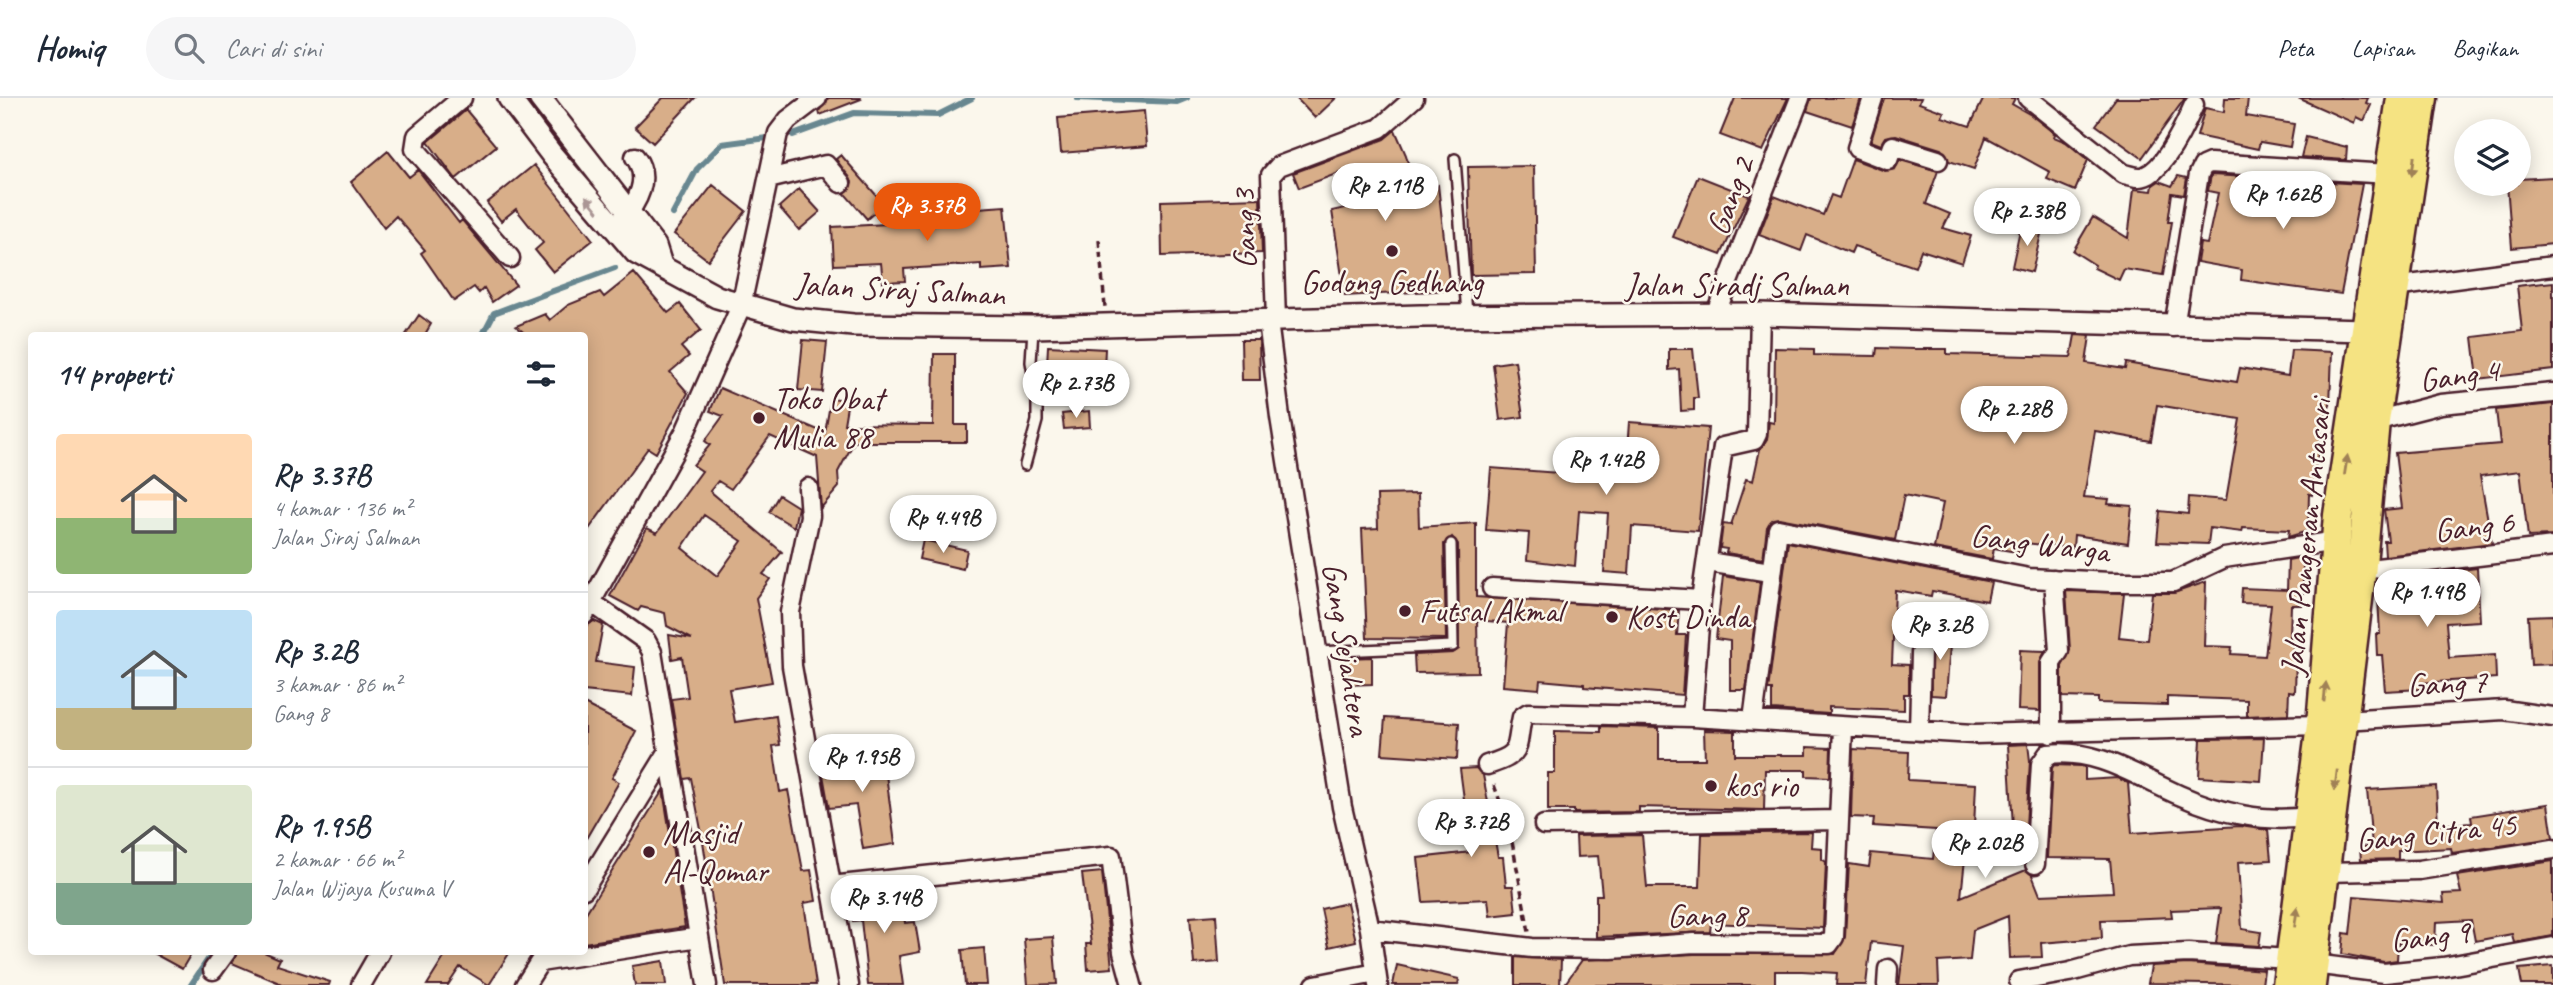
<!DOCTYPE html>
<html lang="id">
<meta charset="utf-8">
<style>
body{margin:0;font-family:Caveat,sans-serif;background:#f6f6f7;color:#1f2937;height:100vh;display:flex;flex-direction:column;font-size:26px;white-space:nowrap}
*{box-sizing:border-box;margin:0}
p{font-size:23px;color:#747a83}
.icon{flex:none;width:38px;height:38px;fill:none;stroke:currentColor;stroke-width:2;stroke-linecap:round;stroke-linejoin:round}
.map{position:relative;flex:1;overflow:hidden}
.drawer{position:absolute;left:28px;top:234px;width:560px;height:623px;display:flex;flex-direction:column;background:#fff;border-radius:7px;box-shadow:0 4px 18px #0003}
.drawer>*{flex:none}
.fabs{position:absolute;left:2454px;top:21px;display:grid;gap:14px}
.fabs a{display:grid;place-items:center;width:77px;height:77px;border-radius:50%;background:#fff;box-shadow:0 4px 18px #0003;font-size:35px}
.price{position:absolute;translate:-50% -60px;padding:0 16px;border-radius:24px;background:#fff;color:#222;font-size:23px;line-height:46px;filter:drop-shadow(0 2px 4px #0008)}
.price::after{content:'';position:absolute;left:50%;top:42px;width:21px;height:16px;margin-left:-10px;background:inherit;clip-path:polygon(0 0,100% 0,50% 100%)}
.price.selected{background:#ea580c;color:#fff}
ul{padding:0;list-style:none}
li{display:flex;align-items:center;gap:21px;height:175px;padding:0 28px}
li+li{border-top:2px solid #e0e1e3}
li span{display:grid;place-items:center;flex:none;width:196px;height:140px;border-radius:7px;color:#555}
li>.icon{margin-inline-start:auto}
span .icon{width:84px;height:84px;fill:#fffc;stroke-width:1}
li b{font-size:30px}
h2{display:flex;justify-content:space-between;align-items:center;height:84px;padding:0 28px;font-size:30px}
header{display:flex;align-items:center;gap:42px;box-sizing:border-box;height:98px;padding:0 35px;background:#fff;border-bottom:2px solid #e0e1e3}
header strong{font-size:33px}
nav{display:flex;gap:38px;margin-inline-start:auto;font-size:24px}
.search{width:490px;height:63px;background:#f6f6f7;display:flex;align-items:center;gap:18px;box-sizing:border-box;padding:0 24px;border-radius:38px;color:#747a83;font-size:26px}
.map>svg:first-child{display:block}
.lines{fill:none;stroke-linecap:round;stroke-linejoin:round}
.stream{stroke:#678790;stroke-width:6}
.building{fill:#d8ae89;stroke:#4a1f2b;stroke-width:2;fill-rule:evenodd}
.service-casing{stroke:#4a1f2b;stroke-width:14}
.minor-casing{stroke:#4a1f2b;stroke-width:23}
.tertiary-casing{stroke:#4a1f2b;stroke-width:26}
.trunk-casing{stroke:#4a1f2b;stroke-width:33}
.path{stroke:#4a1f2b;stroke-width:3.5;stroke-dasharray:7 5;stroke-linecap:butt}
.service{stroke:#fbf7ec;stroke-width:9}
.minor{stroke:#fbf7ec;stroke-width:18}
.tertiary{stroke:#fbf7ec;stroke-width:21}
.trunk{stroke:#f5e382;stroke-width:28}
.oneway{fill:#a08156}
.oneway2{fill:#ab9695}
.poi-dot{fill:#4a1f2b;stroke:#fbf7ec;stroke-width:2.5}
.labels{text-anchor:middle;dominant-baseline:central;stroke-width:5;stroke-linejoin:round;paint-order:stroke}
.street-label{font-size:33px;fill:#4a1f2b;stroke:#fbf7ec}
.poi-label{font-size:33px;fill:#4a1f2b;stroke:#fbf7ec;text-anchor:start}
</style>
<header>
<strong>Homiq</strong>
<div class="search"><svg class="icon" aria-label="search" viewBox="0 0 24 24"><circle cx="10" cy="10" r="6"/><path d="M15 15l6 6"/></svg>Cari di sini</div>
<nav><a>Peta</a><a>Lapisan</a><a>Bagikan</a></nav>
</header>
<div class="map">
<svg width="2553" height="887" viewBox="0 0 2553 887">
<rect width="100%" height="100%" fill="#fbf7ec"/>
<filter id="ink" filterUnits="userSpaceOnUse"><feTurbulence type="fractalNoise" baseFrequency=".0143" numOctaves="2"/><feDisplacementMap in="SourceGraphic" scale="14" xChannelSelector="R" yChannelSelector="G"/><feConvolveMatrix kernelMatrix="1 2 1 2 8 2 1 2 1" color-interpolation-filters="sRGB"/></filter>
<g filter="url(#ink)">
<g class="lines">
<!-- stream -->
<path class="stream" d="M1077,0L1177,4L1187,0
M793,37L854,15L938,17L972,0
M673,116L697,71L722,46L767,40
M482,238L494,215L615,170
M191,887L213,854"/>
</g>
<!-- building -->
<path class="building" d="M663,0H695L653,45L635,29Z
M828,0H860L861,1L820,17L819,13Z
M1296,0H1336L1315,20Z
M1735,0H1788L1763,53L1720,37Z
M1811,0H1861L1852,28L1807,13Z
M1884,0H1921L1919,5L1944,14L1942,19L1970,28L1984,0H2015L2012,6L2031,17L2055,36L2054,39L2066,44L2088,62L2075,93L2047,81L2050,74L1986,39L1974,71L1949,63L1941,51L1896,37L1886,39L1881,47L1871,43Z
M2116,0H2185L2142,60L2096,27Z
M2225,0H2248L2246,18L2294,26L2290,49L2260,44L2258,51L2197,38L2205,10L2224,14Z
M2298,0H2368L2366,5L2371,7L2364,23L2356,19L2354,25Z
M466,12L496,48L456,81L428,44Z
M1144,13L1147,48L1061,55L1058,20Z
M1395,32L1406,57L1415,93L1438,87L1450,192L1345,198L1332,113L1354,108L1344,73L1299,90L1293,75L1384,41Z
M2306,39L2347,49L2346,62L2301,59Z
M388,53L409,79L418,72L459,125L462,122L516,187L492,204L484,190L479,195L474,189L454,203L421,155L425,152L396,118L384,130L351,84Z
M841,57L884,106L867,121L845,96L852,84L836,61Z
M1853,61L1885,73L1895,71L1900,62L1938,73L1926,106L1950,116L1943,130L1971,138L1962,165L1921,152L1915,169L1854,148L1851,155L1807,137L1801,153L1759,137L1774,98L1823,117L1831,97L1839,100Z
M534,67L593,142L553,174L535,152L543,145L516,111L501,123L487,105Z
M1534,68L1536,176L1471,177L1468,69Z
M2211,77L2267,80L2327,89L2329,84L2362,86L2341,196L2241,182L2242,172L2197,164L2200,145L2207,146L2218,95L2208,93Z
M1698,78L1749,98L1721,157L1673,139Z
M2178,78L2187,80L2184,97L2172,95L2168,124H2172L2163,177L2124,171L2119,182L2094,170L2095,167L2073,153L2093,119L2128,140L2134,91L2152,93L2153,87L2159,83L2172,88Z
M2553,79V146L2512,150L2507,86H2518V81Z
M713,87L746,113L708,162L674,136Z
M799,91L820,114L799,132L779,109Z
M1260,100L1262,155L1162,158L1161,103Z
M1005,108L1011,170L981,172V166L904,171L905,183L883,184L881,165L834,167L832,129L924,124V118L978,115V110Z
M2021,127L2042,132L2032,174L2012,169Z
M634,175L668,215L680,206L701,232L681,249L689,258L670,274L688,295L656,355L648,350L584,438V238H528L516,228L545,216L550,222L568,207L600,194L604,199Z
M2553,184V272L2478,281L2473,239L2522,233L2517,188Z
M419,217L431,226L424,238H405Z
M2075,237L2090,238L2086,265L2125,271L2126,265L2237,284L2240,270L2288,278L2291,252L2332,254L2330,307L2322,328L2312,397L2309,396L2308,433L2288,439L2289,432L2243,430L2242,434L2210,430L2208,446L2157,444L2160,413L2188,416L2189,399L2226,402L2240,321L2157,307L2151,343L2095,333L2084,399L2109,401L2108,406L2132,408L2128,445L2074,437L2073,450L2024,445L2022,455L1994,450L1992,461L1934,450L1943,405L1904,397L1895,442L1779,420L1773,421L1767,429L1763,461L1726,455L1727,451L1720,450L1723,426L1731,427L1746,381L1753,383L1760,351L1767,341L1769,324L1774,325L1775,250L1814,251V257L1876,258L1877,250L1914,251H1947V256L2071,259Z
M803,242L827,244L822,294L798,292Z
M1241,242H1259L1260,282H1242Z
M1048,248L1105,251L1103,288L1046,285Z
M1669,251H1693L1698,300H1694V312L1681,313L1679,271L1669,272Z
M934,256H955V327H967V344H854L838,374L839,389L821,410L817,359L770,338L731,391L718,383L710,393L782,454L763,476L770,481L756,500L772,584L729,591L735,624L776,618L780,647L773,648L780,694L788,692L803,773L811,772L816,803L804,805L816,887H725L702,737L691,680L684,681L671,601L688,599L682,559L672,561L669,537L692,541L667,528L665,515L641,509L638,513L610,498L647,430L657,435L702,373L693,367L710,347L705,343L723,318L710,313L720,290L825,335L831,300L848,302L844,326L933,327ZM704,417L742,443L717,478L682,450Z
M1515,263L1523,319L1500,322L1493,266Z
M2553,306V438L2528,439L2520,373L2480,378L2492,445L2385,458L2384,443H2388L2384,412L2402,410L2395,355L2500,346L2496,312Z
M1089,313L1090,329L1064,331L1062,316Z
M1629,324L1708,330L1698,433L1632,428L1629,476L1604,474L1608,415L1579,413L1575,468L1527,462L1529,435L1486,432L1491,370L1625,380Z
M1418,396L1419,429L1476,425V499L1679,512L1677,537H1686L1682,597L1584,589V586L1540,582L1539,591L1503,588L1508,525L1477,522L1478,574L1415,575L1414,557L1453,555L1459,551L1458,446L1452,439L1444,446L1446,541L1367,540L1362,431L1378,430L1377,397Z
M779,397L798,409L794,429L769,414Z
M923,442L967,452L963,471L919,461Z
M1788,444L1991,484L1987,503L1932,493L1931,498L1895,492L1892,566L1909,567V596H1904V612L1829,609V616L1772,612V592H1768Z
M2303,459V507H2291L2290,539H2294L2293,559H2296L2295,594L2289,593L2288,616L2247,618V602L2167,599V607L2098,605V600L2062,599V568L2070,552L2066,493L2124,495L2119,539L2147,542L2152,495H2174L2206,484L2204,548L2232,549L2231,556L2265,558L2271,506L2241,505L2242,490L2287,492L2288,462Z
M2477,470L2480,523L2446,525L2449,560L2495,557L2496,580L2421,585V591L2385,593L2382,557H2377L2376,536H2380L2377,482Z
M1723,478L1760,484L1746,592H1730V543L1716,541Z
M2553,517V566L2531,567L2528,518Z
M594,523L603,527L596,564L635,569L632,598L584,593V535L586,528Z
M1930,534L1951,535L1946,598L1931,597Z
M2020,552L2045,553L2040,565V613L2018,612Z
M1372,559V586L1348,587L1347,560Z
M584,606L636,633L612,680L619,684L584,744Z
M1385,620L1459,625L1457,661L1382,656Z
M1601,628L1659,630V661H1705L1704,632L1735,633V657H1807V649L1831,650L1830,679L1806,678V672H1765L1764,712L1639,709V714L1574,715V712H1548V675H1555V633L1601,634Z
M2264,640L2261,683L2199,679L2201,641Z
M2028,646L2030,663L2024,760L1965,761L1961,799L2026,772L2032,777L2040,797L2113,794L2110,761L2047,760L2052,670L2054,667L2081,668L2085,669V682L2118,680L2128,685L2132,735L2240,728L2268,732L2271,762L2238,764L2242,831L2261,834L2259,848L2216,845L2221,810L2171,812L2172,819L2101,822L2102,840L2041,845L2042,859L2010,860L2008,818L1973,832L1970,862L1938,864L1939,887H1899L1904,848L1871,844L1866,887H1836L1837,875L1802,873H1775V887H1564L1582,862L1694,856H1835L1845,839L1849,766L1869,769L1871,755L1933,761L1936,732L1873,728L1874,720L1851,719L1853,651L1909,654L1908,682L1976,686L1974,729L2013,728L2008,647Z
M883,653L895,746L863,751L856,707L829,710L820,660Z
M1476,670L1483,677L1498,759H1503L1506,788H1513L1516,815L1490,818L1488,801L1423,804L1418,760L1471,754L1460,671Z
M2436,688L2438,727L2472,725L2471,718L2548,706L2553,740L2452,755L2451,750L2398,753V761L2361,762L2360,749L2372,748L2367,692Z
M663,692L685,829L584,845V818Z
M1812,734L1811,749L1822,750V761L1826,764L1823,830L1711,825L1710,834L1596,839V797H1602L1598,758L1577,759L1576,738L1642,737L1647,789H1700L1702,736Z
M2553,763V838L2514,845L2512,836L2475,843L2471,822L2436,824L2435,847L2398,845L2397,862L2384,864L2342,856L2344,835L2350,836L2354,798L2444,805L2443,796L2461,795L2457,778Z
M1102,774L1112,870L1088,872L1086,846H1091L1082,776Z
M900,792L905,825L915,824L920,854L899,858L903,887H868L861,822L853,823L849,798Z
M1347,805L1356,843L1329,849L1321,811Z
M1216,817L1219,864L1194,866L1190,819Z
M1053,839L1057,886L1028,887L1024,841Z
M984,850L987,887H965L962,852Z
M151,854H192L182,871Z
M237,854H264L280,861L277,867L330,884L329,887H284L232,865Z
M438,854H510L489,887L460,869L448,887H427L445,858Z
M1515,859L1561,862L1560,887H1515Z
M663,863L666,887H635L632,868Z
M2188,866L2264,872L2262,887L2148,885L2151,868Z
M1397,867L1459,881L1458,887H1393Z
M2553,868V887H2522L2519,871Z"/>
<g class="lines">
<!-- service casing -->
<g class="service-casing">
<path id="service" d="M1455,61L1467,216
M1025,367L1037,323V298L1031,264L1033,231
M1317,554L1453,548L1451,446"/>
</g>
<!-- minor casing -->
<g class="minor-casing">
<path id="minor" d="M462,0L417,38L415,51L510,160
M1873,0L1857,50L1888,62L1893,48L1938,62
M2028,0L2124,76C2131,77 2138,81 2145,78C2165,71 2186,25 2194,7
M768,81L826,67L841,85
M621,123C638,105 651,80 635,59
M2394,189L2553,168
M1715,217L1800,0
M1276,222L1271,77L1279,68L1380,30L1414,0
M1268,223L1280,319L1342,709L1370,831L1378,887
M2174,229L2199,76L2203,68L2210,65L2389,76
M2375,323L2441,306L2553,295
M808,390L810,418L790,514L792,568L849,887
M1708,464L1770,474
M2361,472L2553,449
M1492,490L1701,502
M591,504L646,543L652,554L707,887
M584,517L686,332L741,208L778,35L788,22L817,0
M1692,619L1701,502L1723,349L1754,342L1757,336L1760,216
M1753,622L1778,431L2029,480L2110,484H2173L2224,460L2336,443
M2343,622L2504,612L2553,619
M1919,633L1921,555
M2051,636V565L2059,553L2054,481
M1487,667C1524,656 1515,651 1522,619L1528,615L1692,619L1974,636L2321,627
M1544,727L1837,722
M2035,766L2041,666L2048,656C2097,650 2136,678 2179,697C2219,715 2267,726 2310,718
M2325,774L2419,772L2553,751
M831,788L1111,758L1123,854L1132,887
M584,791L667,656
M1370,831L1532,850L1611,851L1694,845L1829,846L1834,839L1843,630
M540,864L699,839
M2314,866L2384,875L2443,869L2553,849
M213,872L226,854
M2019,883L2070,874L2129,858L2188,855L2291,861
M361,887L380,854
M525,887L546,854
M1315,887L1376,875
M1887,887L1888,871"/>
</g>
<!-- tertiary casing -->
<g class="tertiary-casing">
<path id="tertiary" d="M509,0L552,57L636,155L717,199L793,221L853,227L1033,229L1420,218L1760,216L2366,232
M540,0L655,148L661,167"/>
</g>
<!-- trunk casing -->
<g class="trunk-casing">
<path id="trunk" d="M2287,887L2321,627L2338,417L2401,0
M2311,887L2361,477L2375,323L2423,0"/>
</g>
<!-- path -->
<path class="path" d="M1099,142L1105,209
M1494,687L1509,728L1529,834"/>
<!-- service -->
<use href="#service" class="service"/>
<!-- minor -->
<use href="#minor" class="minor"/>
<!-- tertiary -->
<use href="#tertiary" class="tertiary"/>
<!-- trunk -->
<use href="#trunk" class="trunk"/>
</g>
<!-- one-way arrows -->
<defs><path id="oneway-solid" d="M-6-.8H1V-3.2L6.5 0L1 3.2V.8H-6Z" transform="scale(1.75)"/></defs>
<g class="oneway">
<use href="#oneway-solid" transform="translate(2413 68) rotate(97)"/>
<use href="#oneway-solid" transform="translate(2346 367) rotate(-81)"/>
<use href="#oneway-solid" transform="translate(2325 594) rotate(-84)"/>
<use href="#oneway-solid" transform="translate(2336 682) rotate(97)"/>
<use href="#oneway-solid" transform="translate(2296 819) rotate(-82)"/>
</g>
<use class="oneway2" href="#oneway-solid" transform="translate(592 106) rotate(-129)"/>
</g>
<!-- markers -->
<g class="poi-dot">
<circle cx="1392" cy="153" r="7"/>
<circle cx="759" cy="320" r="7"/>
<circle cx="1405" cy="513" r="7"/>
<circle cx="1612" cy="519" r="7"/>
<circle cx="1711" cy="688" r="7"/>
<circle cx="649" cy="754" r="7"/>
</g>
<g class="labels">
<!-- street labels -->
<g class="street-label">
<text transform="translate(1730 98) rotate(-69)">Gang 2</text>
<text transform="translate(1244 131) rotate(-91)">Gang 3</text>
<text x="1737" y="187">Jalan Siradj Salman</text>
<text transform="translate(900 191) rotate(3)">Jalan Siraj Salman</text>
<text transform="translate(2459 277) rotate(-8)">Gang 4</text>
<text transform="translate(2474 428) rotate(-7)">Gang 6</text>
<text transform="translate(2306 439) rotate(-84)">Jalan Pangeran Antasari</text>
<text transform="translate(2040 445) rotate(7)">Gang Warga</text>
<text transform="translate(1347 551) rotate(81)">Gang Sejahtera</text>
<text transform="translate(2447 585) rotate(-3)">Gang 7</text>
<text transform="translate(2436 734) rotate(-6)">Gang Citra 45</text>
<text transform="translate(1707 817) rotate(-1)">Gang 8</text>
<text transform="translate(2430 838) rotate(-7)">Gang 9</text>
</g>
<!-- poi labels -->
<g class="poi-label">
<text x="1392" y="184" text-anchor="middle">Godong Gedhang</text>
<text x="773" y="301">Toko Obat<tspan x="773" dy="38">Mulia 88</tspan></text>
<text x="1419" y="513">Futsal Akmal</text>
<text x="1626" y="519">Kost Dinda</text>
<text x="1725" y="688">kos rio</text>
<text x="663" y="735">Masjid<tspan x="663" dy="38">Al-Qomar</tspan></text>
</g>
</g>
</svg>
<div class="fabs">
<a><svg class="icon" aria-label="layers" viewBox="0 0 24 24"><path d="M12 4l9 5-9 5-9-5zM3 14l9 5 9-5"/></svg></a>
</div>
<b class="price" style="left:1385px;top:125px">Rp 2.11B</b>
<b class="price" style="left:2283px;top:133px">Rp 1.62B</b>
<b class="price selected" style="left:927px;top:145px">Rp 3.37B</b>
<b class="price" style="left:2027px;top:150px">Rp 2.38B</b>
<b class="price" style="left:1076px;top:322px">Rp 2.73B</b>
<b class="price" style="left:2014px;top:348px">Rp 2.28B</b>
<b class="price" style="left:1606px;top:399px">Rp 1.42B</b>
<b class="price" style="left:943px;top:457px">Rp 4.49B</b>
<b class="price" style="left:2427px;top:531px">Rp 1.49B</b>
<b class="price" style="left:1940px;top:564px">Rp 3.2B</b>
<b class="price" style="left:862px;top:696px">Rp 1.95B</b>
<b class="price" style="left:1471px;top:761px">Rp 3.72B</b>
<b class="price" style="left:1985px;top:782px">Rp 2.02B</b>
<b class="price" style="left:884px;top:837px">Rp 3.14B</b>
<section class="drawer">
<h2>14 properti<svg class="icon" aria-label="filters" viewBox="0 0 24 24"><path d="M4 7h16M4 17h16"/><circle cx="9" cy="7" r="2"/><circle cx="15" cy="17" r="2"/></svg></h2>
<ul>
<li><span style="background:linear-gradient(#ffd9b3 60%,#8fb573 0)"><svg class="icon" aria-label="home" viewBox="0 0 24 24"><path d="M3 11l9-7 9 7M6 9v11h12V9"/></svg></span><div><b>Rp 3.37B</b><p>4 kamar · 136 m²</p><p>Jalan Siraj Salman</p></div></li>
<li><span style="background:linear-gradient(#bfe0f5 70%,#c2b280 0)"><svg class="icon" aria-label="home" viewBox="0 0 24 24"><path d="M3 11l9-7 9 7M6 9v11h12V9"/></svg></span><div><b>Rp 3.2B</b><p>3 kamar · 86 m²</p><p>Gang 8</p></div></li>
<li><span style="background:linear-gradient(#dfe7d0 70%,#7fa58c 0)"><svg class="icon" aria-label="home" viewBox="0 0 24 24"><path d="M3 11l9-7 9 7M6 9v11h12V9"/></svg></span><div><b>Rp 1.95B</b><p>2 kamar · 66 m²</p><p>Jalan Wijaya Kusuma V</p></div></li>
</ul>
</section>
</div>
